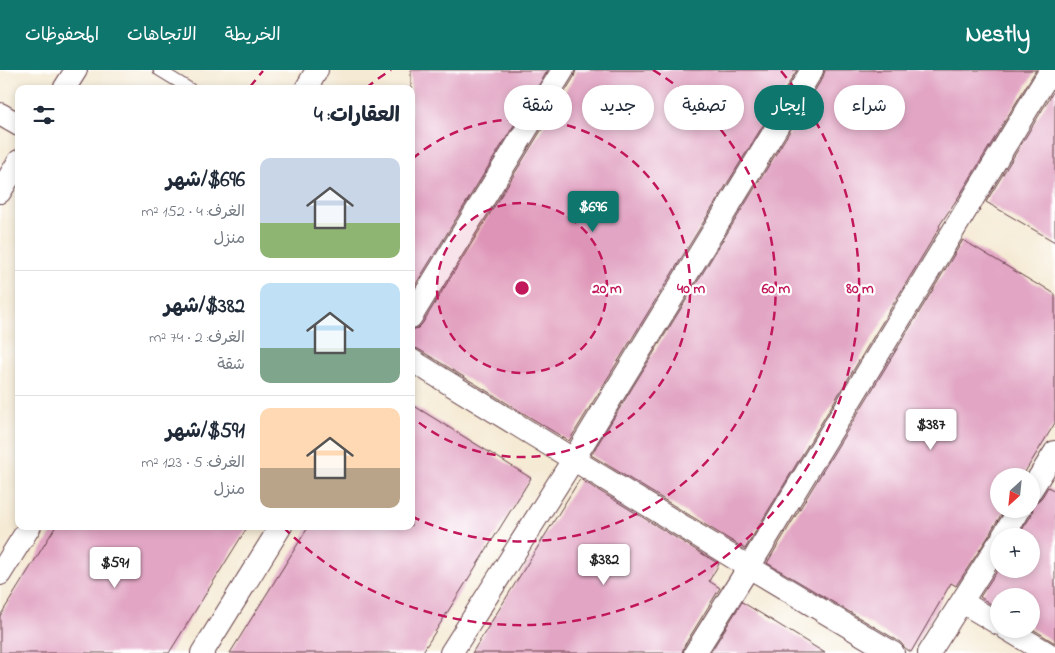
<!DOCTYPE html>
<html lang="ar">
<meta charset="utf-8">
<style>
body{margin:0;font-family:"Indie Flower","Playpen Sans Arabic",sans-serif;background:#f2f2f3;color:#1f2937;direction:rtl;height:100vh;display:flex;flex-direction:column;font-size:19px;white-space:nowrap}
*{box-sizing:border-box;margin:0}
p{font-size:16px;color:#747a83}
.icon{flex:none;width:28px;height:28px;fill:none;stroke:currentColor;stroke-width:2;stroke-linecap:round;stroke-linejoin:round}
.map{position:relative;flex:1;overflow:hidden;direction:ltr}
.side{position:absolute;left:15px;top:15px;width:400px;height:445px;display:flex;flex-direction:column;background:#fff;border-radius:10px;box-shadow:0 2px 8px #0003;direction:rtl}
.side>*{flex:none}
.top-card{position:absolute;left:430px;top:15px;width:475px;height:45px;direction:rtl;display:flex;gap:10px}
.needle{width:32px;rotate:207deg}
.buttons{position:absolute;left:990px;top:398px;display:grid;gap:10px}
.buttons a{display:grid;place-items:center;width:50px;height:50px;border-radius:50%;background:#fff;box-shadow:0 2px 8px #0003;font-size:25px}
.price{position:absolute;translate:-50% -42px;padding:0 11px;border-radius:5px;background:#fff;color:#222;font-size:16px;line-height:32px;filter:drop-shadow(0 1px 2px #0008)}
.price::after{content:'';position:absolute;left:50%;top:30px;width:15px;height:11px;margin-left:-8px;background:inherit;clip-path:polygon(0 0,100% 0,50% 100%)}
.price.on{background:#0f766e;color:#fff}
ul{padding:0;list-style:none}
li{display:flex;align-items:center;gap:15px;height:125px;padding:0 15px}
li+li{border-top:1px solid #e0e1e3}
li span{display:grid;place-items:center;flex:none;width:140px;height:100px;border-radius:10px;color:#555}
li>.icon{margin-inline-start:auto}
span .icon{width:60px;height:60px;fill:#fffc;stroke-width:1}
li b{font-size:21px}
h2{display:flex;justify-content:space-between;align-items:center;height:60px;padding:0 15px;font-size:21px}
.chip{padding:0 18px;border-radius:22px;background:#fff;box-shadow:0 2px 8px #0003;font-size:18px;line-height:45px}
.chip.on{background:#0f766e;color:#fff}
header{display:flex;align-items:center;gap:30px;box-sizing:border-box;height:70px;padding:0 25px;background:#0f766e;color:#fff}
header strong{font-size:24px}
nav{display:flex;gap:28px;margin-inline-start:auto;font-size:18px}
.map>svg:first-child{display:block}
.building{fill:#e2a6c4}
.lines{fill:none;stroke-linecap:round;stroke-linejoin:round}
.lane-casing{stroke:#643d44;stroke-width:13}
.street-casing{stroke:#643d44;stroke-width:24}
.lane{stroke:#fff;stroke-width:11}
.street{stroke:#fff;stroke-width:22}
.ring{fill:none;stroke:#c2185b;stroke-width:2.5;stroke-dasharray:9 6}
.centre{fill:#c2185b;stroke:#fff;stroke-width:2.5}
.ring-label{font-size:15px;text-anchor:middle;font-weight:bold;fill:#c2185b;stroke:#fff;stroke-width:4.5;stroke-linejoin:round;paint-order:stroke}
</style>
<header>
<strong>Nestly</strong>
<nav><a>الخريطة</a><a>الاتجاهات</a><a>المحفوظات</a></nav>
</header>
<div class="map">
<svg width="1055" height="583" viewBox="0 0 1055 583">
<rect width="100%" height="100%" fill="#fff"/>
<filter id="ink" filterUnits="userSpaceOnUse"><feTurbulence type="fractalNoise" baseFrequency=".02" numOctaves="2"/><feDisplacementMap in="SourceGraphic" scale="10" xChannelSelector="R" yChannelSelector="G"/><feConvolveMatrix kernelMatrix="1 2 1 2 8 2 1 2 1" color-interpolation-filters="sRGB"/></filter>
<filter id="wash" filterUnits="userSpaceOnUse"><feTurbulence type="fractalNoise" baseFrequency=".0096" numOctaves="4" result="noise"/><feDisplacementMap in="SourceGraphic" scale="20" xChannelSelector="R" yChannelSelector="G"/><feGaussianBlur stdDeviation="1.12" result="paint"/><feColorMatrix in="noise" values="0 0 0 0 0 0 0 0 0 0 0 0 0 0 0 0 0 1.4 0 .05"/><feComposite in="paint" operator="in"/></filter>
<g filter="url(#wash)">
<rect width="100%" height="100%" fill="#f5ead4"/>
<g id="blocks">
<!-- building -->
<path class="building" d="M411,0H548L411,222Z
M576,0H797L569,371L418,279L411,277V260L418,258L422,254L574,7Z
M825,0H1036L961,123L939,156L940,157L745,479L591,385L823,7Z
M1055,19V172L986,132Z
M963,170L1038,215L1039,214L1055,224V353L1025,402L1026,403L1024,406H999V439H1005L992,459L990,464L956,516L951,513L911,582L905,578L900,572L767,493Z
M411,334L531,408L422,583H230L309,456H411Z
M580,409L719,494L709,511L720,518L684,576L682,583H472Z
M1048,417L1055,421V573L1031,558V526H999V539L980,527L999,498V499H1031V466H1018L1031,446L1033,439L1032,433L1038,431L1042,427Z
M56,456H248L169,583H0V546Z
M742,532L825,583H710Z"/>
</g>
</g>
<g filter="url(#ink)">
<use href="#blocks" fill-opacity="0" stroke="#643d44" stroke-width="1"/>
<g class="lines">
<!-- lane casing -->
<g class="lane-casing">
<path id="lane" d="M159,0L190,19"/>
</g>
<!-- street casing -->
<g class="street-casing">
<path id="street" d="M64,19L76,0
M306,19L317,0
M0,44L19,55
M0,122L19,91
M411,247L563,0
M411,290L749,497L893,583
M1031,420L1055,382
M1003,466L1020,439
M0,504L30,456
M962,532L999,554
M1007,559L1047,583
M202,583L281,456
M451,583L573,390L812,0
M695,583L749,497L1051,0
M929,583L999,473"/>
</g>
<!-- lane -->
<use href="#lane" class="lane"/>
<!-- street -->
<use href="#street" class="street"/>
</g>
</g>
<!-- distance rings -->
<circle cx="522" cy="218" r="85" fill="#c2185b" fill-opacity=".12"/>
<g class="ring">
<circle cx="522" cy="218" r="85"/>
<path d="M412 89A169 169 0 1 1 412 347"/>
<path d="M366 18A254 254 0 0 1 391 0M653 0A254 254 0 0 1 413 447"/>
<path d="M250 17A338 338 0 0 1 263 1M781 1A338 338 0 0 1 283 457"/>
</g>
<circle cx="522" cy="218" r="8" class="centre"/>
<g class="ring-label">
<text x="607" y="223">20 m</text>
<text x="691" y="223">40 m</text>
<text x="776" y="223">60 m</text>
<text x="860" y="223">80 m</text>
</g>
</svg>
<div class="buttons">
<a><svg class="needle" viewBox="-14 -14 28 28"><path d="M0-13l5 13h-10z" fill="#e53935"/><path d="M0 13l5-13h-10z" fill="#747a83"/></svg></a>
<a>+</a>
<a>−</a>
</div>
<b class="price on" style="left:593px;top:163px">$696</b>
<b class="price" style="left:931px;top:381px">$387</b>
<b class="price" style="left:604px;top:516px">$382</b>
<b class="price" style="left:115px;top:519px">$591</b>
<div class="top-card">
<a class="chip">شراء</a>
<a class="chip on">إيجار</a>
<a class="chip">تصفية</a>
<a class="chip">جديد</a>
<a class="chip">شقة</a>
</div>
<section class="side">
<h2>العقارات: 4<svg class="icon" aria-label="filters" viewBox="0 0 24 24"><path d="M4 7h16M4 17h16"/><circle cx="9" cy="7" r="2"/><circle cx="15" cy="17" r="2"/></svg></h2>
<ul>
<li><span style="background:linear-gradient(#c9d6e8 65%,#8fb573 0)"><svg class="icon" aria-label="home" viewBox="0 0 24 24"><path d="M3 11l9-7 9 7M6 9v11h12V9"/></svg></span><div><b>$696/شهر</b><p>الغرف: 4 · 152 m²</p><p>منزل</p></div></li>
<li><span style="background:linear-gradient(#bfe0f5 65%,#7fa58c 0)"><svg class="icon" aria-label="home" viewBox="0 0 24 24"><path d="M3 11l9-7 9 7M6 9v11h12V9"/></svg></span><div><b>$382/شهر</b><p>الغرف: 2 · 74 m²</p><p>شقة</p></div></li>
<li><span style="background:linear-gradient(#ffd9b3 60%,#b9a48a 0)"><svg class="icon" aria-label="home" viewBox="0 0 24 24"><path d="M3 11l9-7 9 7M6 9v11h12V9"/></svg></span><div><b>$591/شهر</b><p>الغرف: 5 · 123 m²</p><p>منزل</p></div></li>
</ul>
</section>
</div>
